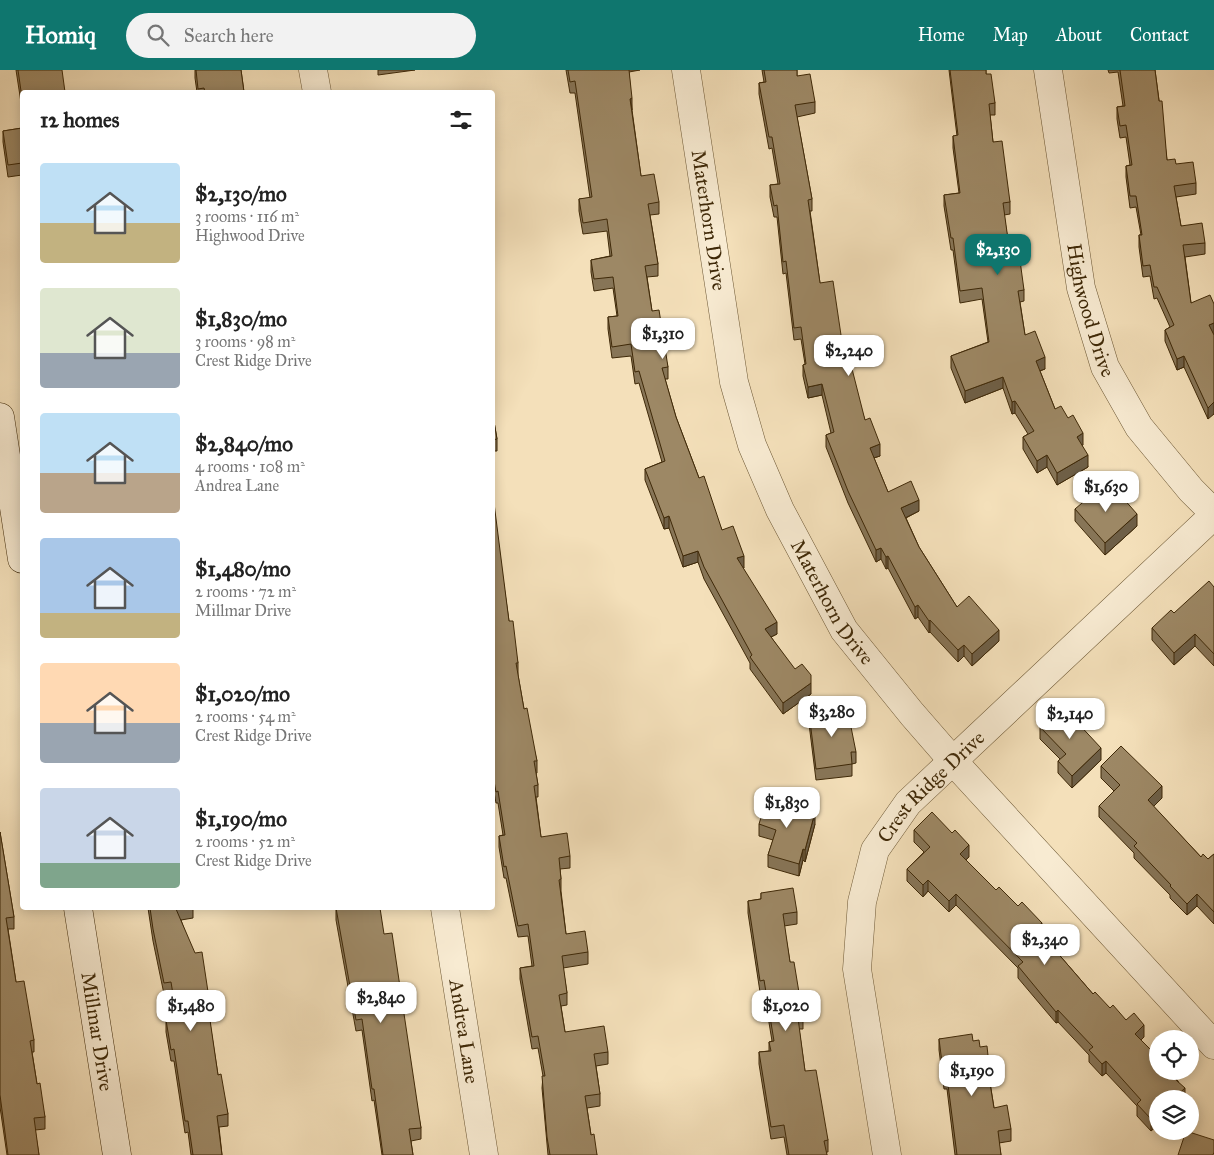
<!DOCTYPE html>
<meta charset="utf-8">
<style>
body{margin:0;font-family:"IM FELL Great Primer",serif;background:#f2f2f2;color:#222;height:100vh;display:flex;flex-direction:column;font-size:19px;white-space:nowrap}
*{box-sizing:border-box;margin:0}
p{font-size:16px;color:#767676}
.icon{flex:none;width:28px;height:28px;fill:none;stroke:currentColor;stroke-width:2;stroke-linecap:round;stroke-linejoin:round}
.map{position:relative;flex:1;overflow:hidden}
.sheet{position:absolute;left:20px;top:20px;width:475px;height:820px;display:flex;flex-direction:column;background:#fff;border-radius:5px;box-shadow:0 2px 12px #0003}
.sheet>*{flex:none}
.fabs{position:absolute;left:1149px;top:960px;display:grid;gap:10px}
.fabs a{display:grid;place-items:center;width:50px;height:50px;border-radius:50%;background:#fff;box-shadow:0 2px 12px #0003;font-size:25px}
.price{position:absolute;translate:-50% -42px;padding:0 11px;border-radius:10px;background:#fff;color:#222;font-size:16px;line-height:32px;filter:drop-shadow(0 1px 2px #0008)}
.price::after{content:'';position:absolute;left:50%;top:30px;width:15px;height:11px;margin-left:-8px;background:inherit;clip-path:polygon(0 0,100% 0,50% 100%)}
.price.current{background:#0f766e;color:#fff}
ul{padding:0;list-style:none}
li{display:flex;align-items:center;gap:15px;height:125px;padding:0 20px}
li span{display:grid;place-items:center;flex:none;width:140px;height:100px;border-radius:5px;color:#555}
li>.icon{margin-inline-start:auto}
span .icon{width:60px;height:60px;fill:#fffc;stroke-width:1}
li b{font-size:21px}
h2{display:flex;justify-content:space-between;align-items:center;height:60px;padding:0 20px;font-size:21px}
header{display:flex;align-items:center;gap:30px;box-sizing:border-box;height:70px;padding:0 25px;background:#0f766e;color:#fff}
header strong{font-size:24px}
nav{display:flex;gap:28px;margin-inline-start:auto;font-size:18px}
.search{width:350px;height:45px;background:#f2f2f2;display:flex;align-items:center;gap:12px;box-sizing:border-box;padding:0 18px;border-radius:28px;color:#767676;font-size:19px}
.map>svg:first-child{display:block}
.lines{fill:none;stroke-linecap:round;stroke-linejoin:round}
.street-casing{stroke:#6c5734;stroke-width:29}
.secondary-casing{stroke:#3f2908;stroke-width:29}
.street{stroke:#f8ebd2;stroke-width:28}
.secondary{stroke:#f8ebd2;stroke-width:28}
.wall{fill:#877557;stroke:#3f2908}
.shaded-wall{fill:#6e5f47;stroke:#3f2908}
.building{fill:#9d8865;stroke:#3f2908}
.labels{text-anchor:middle;dominant-baseline:central;stroke-width:4;stroke-linejoin:round;paint-order:stroke}
.street-label{font-size:20px;fill:#3f2908;stroke:#f8ebd2}
</style>
<header>
<strong>Homiq</strong>
<div class="search"><svg class="icon" aria-label="search" viewBox="0 0 24 24"><circle cx="10" cy="10" r="6"/><path d="M15 15l6 6"/></svg>Search here</div>
<nav><a>Home</a><a>Map</a><a>About</a><a>Contact</a></nav>
</header>
<div class="map">
<svg width="1214" height="1085" viewBox="0 0 1214 1085">
<rect width="100%" height="100%" fill="#f4e0ba"/>
<filter id="stains"><feTurbulence type="fractalNoise" baseFrequency=".004" numOctaves="4"/><feColorMatrix values="0 0 0 0 .2 0 0 0 0 .09 0 0 0 0 .02 0 0 0 .5 -.17"/></filter>
<radialGradient id="worn" r=".72"><stop offset=".6" stop-color="#630" stop-opacity="0"/><stop offset="1" stop-color="#630" stop-opacity=".3"/></radialGradient>
<g class="lines">
<!-- street casing -->
<g class="street-casing">
<g id="street">
<path d="M313,0L317,22"/>
<path id="s1" d="M686,0L734,312L752,375L780,440L844,560L912,644L952,690L1214,975"/>
<path id="s2" d="M1048,0L1081,218L1105,297L1139,357L1191,420L1214,443"/>
<path id="s3" d="M445,838L484,1085"/>
<path id="s4" d="M887,1085L857,899L862,832L875,780L908,733L1214,445"/>
</g>
</g>
<!-- secondary casing -->
<g class="secondary-casing">
<g id="secondary">
<path d="M0,347L22,489"/>
<path id="s5" d="M78,838L117,1085"/>
</g>
</g>
<!-- street -->
<use href="#street" class="street"/>
<!-- secondary -->
<use href="#secondary" class="secondary"/>
</g>
<!-- wall -->
<path class="wall" d="M16,0H62L22,22V39Z
M195,0H241L244,22H197L195,8Z
M378,0H415L378,5Z
M566,0H640L629,2L632,40L641,106L659,132V144L650,145L658,194V206L647,207L652,241L668,297V309H665L676,347L699,408L722,460L744,498H743L777,564L771,567L811,624L783,644L750,599V593L704,509L698,492L683,497L669,458L664,459L645,410V399L662,392L639,313L635,314L631,286L612,288L608,259V247L617,246L613,218L594,221L591,202V190L610,186L607,161L583,164L579,141V129L590,128L575,23H570Z
M762,0H797V6L815,32V43L797,47L812,129V141H810L820,213L845,292L865,350L880,386L874,388L888,422L919,441L906,448L919,477L957,537L999,571L972,596L964,586L958,592L930,562L929,563L918,547L915,549L888,498L886,499L881,489L876,492L848,433L826,377V365L831,363L822,325L808,328L803,306V295L805,294L801,269L794,270L786,203L783,204L777,147H774L770,127V115L778,114L772,78L769,79L759,24V13L764,12Z
M949,0H986V4L995,33V45H990L993,72L1010,132V144L1004,145L1010,184L1024,220V231L1020,232L1025,265L1045,299L1040,301L1055,339L1083,375H1082L1088,397L1057,415L1047,397L1037,403L1023,379V367L1028,364L1015,343L1012,344L1003,318L965,333L951,298V286L988,272L982,229L960,233L953,180H951L944,136V125L959,123L953,78V66H957Z
M1108,0H1155L1167,90L1176,94L1196,113V124L1176,127L1181,156L1205,173V184L1185,187L1191,233L1214,264L1208,349L1184,297L1177,300L1165,271V260L1170,257L1157,228L1154,229L1150,206L1143,207L1139,177V165H1141L1136,137L1130,138L1126,107V96L1130,95L1126,67L1120,68L1117,49V37L1123,36L1118,2L1109,3Z
M22,58V105L8,107L3,72V61Z
M492,340L497,369V381H492Z
M1109,425L1137,456L1105,485L1075,451V439Z
M492,433L509,551L518,593V605L524,639L537,691V703H536L538,715V727H536L541,767L570,786V798L560,799L561,809V821L566,864L588,882V894L563,898L567,923V935L561,936L565,962L608,982V994L596,996L600,1024V1036L587,1038L591,1065L597,1085H548L542,1018L543,1006L538,978L532,979L520,909V898L532,896L528,866L518,867L506,808H504L499,777V766L503,765L498,733H496L492,711Z
M1214,517V596L1195,576L1174,595L1152,570V558Z
M809,643L856,682V693L852,694V706L816,710L809,654Z
M1040,657L1101,690L1072,718L1058,703V691L1060,689L1040,669Z
M1101,696L1162,728L1153,736L1201,787L1208,789L1214,784V854L1197,836L1187,845L1170,828V825L1134,788V783L1099,747V736L1114,721L1101,708Z
M759,754H815L805,792L803,790L799,806L768,797V785L773,770L759,766Z
M914,760L969,787L966,790L996,820L1042,864V865L1093,924L1110,938L1126,950L1144,967L1141,970L1178,1011L1185,1029L1151,1061L1137,1046V1036L1106,1003L1102,1006L1089,992V985L1058,952L1056,953L1018,908V898L956,835L949,842L928,821L923,827L907,811V799L924,782L914,772Z
M0,762L14,847V859H8L16,912L34,970V982H32L37,1014L45,1047V1059L35,1060L39,1085H7L0,1037Z
M761,823L797,842V854L784,856L790,892L803,947V959H799L805,1001L828,1070V1082H826L827,1085H787L784,1067L771,1069L759,994V982L769,981V972L772,971L764,922H760L748,843V831L761,829Z
M148,838H193V848L181,850L210,935V947H209L218,1005L228,1044V1056L219,1057L222,1085H191L188,1062L185,1063L174,991H171L166,962V950L175,949L171,923L164,924L153,871Z
M336,838L384,864L421,1058V1069L411,1071L413,1085H382L374,1030L372,1031L362,960L356,961L336,850Z
M939,969L973,971L980,977L989,995V1006L994,1038L1011,1059V1071L999,1073L1001,1085H955L947,1019H944L939,980Z"/>
<!-- shaded-wall -->
<path class="shaded-wall" d="M632,28V40L630,29Z
M1214,253V264L1209,266V255Z
M1184,286V297L1177,300V289Z
M1045,287V299L1036,302V291Z
M1003,307V318L965,333V321Z
M822,314V325L808,328V317Z
M1015,331V343L1012,344V332Z
M1214,332V344L1208,349V338Z
M1083,363V375L1077,378V367Z
M880,374V386L870,389V378Z
M1047,385V397L1037,403V391Z
M1088,385V397L1057,415V403Z
M919,430V441L901,450V438Z
M1137,444V456L1105,485V473Z
M669,446V458L664,459V448Z
M881,478V489L876,492V480Z
M698,481V492L683,497V486Z
M744,486V498L737,500V488Z
M888,486V498L886,499V487Z
M918,535V547L915,549V537Z
M930,550V562L929,563V551Z
M777,552V564L765,570V559Z
M999,560V571L972,596V584Z
M1195,564V576L1174,595V583Z
M964,575V586L958,592V580Z
M811,613V624L783,644V633Z
M1101,678V690L1072,718V706Z
M1162,716V728L1148,742V730Z
M815,742V754L805,792V780Z
M969,775V787L960,795V784Z
M803,779V790L799,806V794Z
M928,810V821L923,827V815Z
M956,824V835L949,842V831Z
M1197,824V836L1187,845V834Z
M1042,853V864L1036,870V858Z
M1058,940V952L1056,953V942Z
M1144,955V967L1135,976V964Z
M1106,991V1003L1102,1006V994Z
M1185,1018V1029H1173Z
M1158,1043V1055L1151,1061V1049Z"/>
<!-- building -->
<path class="building" d="M18,0H62L65,22H22V28Z
M196,0H241L244,22H205L204,18L198,19Z
M568,0H629L632,28L630,29L641,106L654,104L659,132L648,134L658,194L645,196L652,241L659,240L668,297L662,298L676,347L699,408L704,406L722,460L733,456L744,486L737,488L777,552L765,559L795,599L802,594L811,605V613L783,633L750,587L752,585L704,497L698,481L683,486L669,446L664,448L645,399L665,391L639,301L635,302L631,274L612,277L608,247L618,246L613,207L594,209L591,190L612,186L607,149L583,153L579,129L592,127L575,11L570,12Z
M764,0H797V6L810,4L815,32L795,35L812,129L808,130L820,213L833,211L845,292L850,291L865,350L870,348L880,374L870,378L888,422L911,411L919,430L901,438L919,477L957,537L969,526L999,560L972,584L964,575L958,580L930,550L929,551L918,535L915,537L888,486L886,487L881,478L876,480L848,421L826,365L834,362L822,314L808,317L803,295L806,294L801,257L794,258L786,191L783,192L777,135L774,136L770,115L780,114L772,67H769L759,13L766,12Z
M950,0H986V4H991L995,33L989,34L993,72L1002,71L1010,132L1003,133L1010,184L1019,183L1024,220L1018,221L1025,265L1035,261L1045,287L1036,291L1055,339L1061,336L1068,348L1073,345L1083,363L1077,367L1088,385L1057,403L1047,385L1037,391L1023,367L1034,361L1015,331L1012,332L1003,307L965,321L951,286L989,272L982,218L960,221L953,168H951L944,125L960,123L953,66L958,65Z
M1120,0H1155L1159,31H1162L1167,90L1175,89L1176,94L1193,92L1196,113L1174,116L1181,156L1202,153L1205,173L1183,175L1191,233L1210,225L1214,234V253L1209,255L1214,265V332L1208,338L1184,286L1177,289L1165,260L1174,255L1157,217H1154L1150,195L1143,196L1139,165H1142L1136,126H1130L1126,96L1132,95L1126,55L1120,56L1117,37L1125,36Z
M22,58V93L8,95L3,61Z
M492,340L497,369L492,370Z
M1102,416L1109,425L1115,419L1137,444L1105,473L1075,439Z
M492,433H494L509,551H513L518,593H516L524,639L527,638L537,691H534L538,715L534,716L541,767L567,763L570,786L559,788L561,809L559,810L566,864L585,861L588,882L562,886L567,923L559,925L565,962L604,956L608,982L594,984L600,1024L585,1026L591,1065L594,1064L597,1085H550L547,1067L542,1006H545L538,966L532,967L520,898L534,896L528,854L518,856L506,796L504,797L499,766L505,765L498,721L496,722L492,700Z
M1209,511L1214,517V584L1195,564L1174,583L1152,558L1171,540L1174,543Z
M1062,636L1101,678L1072,706L1058,691L1066,684L1040,657Z
M847,637L856,682H851L852,694L816,699L809,643Z
M1121,676L1162,716L1148,730L1201,787L1203,784L1208,789L1214,784V842L1197,824L1187,834L1170,816L1171,815L1134,776L1137,773L1099,736L1120,715L1101,696Z
M767,728L815,742L805,780L803,779L799,794L768,785L776,760L759,754Z
M932,742L952,763L955,760L969,775L960,784L996,820L999,817L1018,836L1022,832L1042,853L1036,858L1093,924L1095,922L1110,938L1113,935L1126,950L1134,943L1144,955L1135,964L1158,987V1001H1171L1178,1008L1176,1010L1185,1018L1173,1029H1158V1043L1151,1049L1137,1034L1141,1030L1106,991L1102,994L1089,980L1093,977L1058,940L1056,942L1018,896L1023,892L956,824L949,831L928,810L923,815L907,799L930,777L914,760Z
M0,762L14,847L6,848L16,912L24,911L34,970L30,971L37,1014L40,1013L45,1047L34,1048L39,1085H8L0,1025Z
M793,818L797,842L783,844L790,892H794L803,947L798,948L805,1001L816,1000L828,1070L824,1071L827,1085H789L784,1055L771,1057L759,982L771,981L769,972L774,971L764,910L760,911L748,831L761,829V823Z
M150,838H187L176,839L195,883L202,882L210,935L208,936L218,1005L221,1004L228,1044L217,1046L222,1085H193L188,1051H185L174,979L171,980L166,950L177,949L171,912L164,913L153,859Z
M336,838H380L384,864L392,863L421,1058L409,1059L413,1085H383L374,1019H372L362,949L356,950Z
M972,964L973,971L979,970L980,977L987,976L989,995H987L994,1038L1007,1035L1011,1059L998,1061L1001,1085H957L947,1007L944,1008L939,969Z
M1186,1061L1214,1070V1082L1213,1085H1178Z"/>
<g class="labels">
<!-- street labels -->
<g class="street-label">
<text stroke="none"><textPath href="#s1" startOffset="152">Materhorn Drive</textPath></text>
<text stroke="none"><textPath href="#s2" startOffset="244">Highwood Drive</textPath></text>
<text stroke="none"><textPath href="#s1" startOffset="558">Materhorn Drive</textPath></text>
<text stroke="none"><textPath href="#s4" startOffset="394">Crest Ridge Drive</textPath></text>
<text stroke="none"><textPath href="#s5" startOffset="125">Millmar Drive</textPath></text>
<text stroke="none"><textPath href="#s3" startOffset="125">Andrea Lane</textPath></text>
</g>
</g>
<rect width="100%" height="100%" filter="url(#stains)"/>
<rect width="100%" height="100%" fill="url(#worn)"/>
</svg>
<div class="fabs">
<a><svg class="icon" aria-label="locate" viewBox="0 0 24 24"><circle cx="12" cy="12" r="6"/><path d="M12 2v4M12 18v4M2 12h4M18 12h4"/></svg></a>
<a><svg class="icon" aria-label="layers" viewBox="0 0 24 24"><path d="M12 4l9 5-9 5-9-5zM3 14l9 5 9-5"/></svg></a>
</div>
<b class="price current" style="left:998px;top:206px">$2,130</b>
<b class="price" style="left:663px;top:290px">$1,310</b>
<b class="price" style="left:849px;top:307px">$2,240</b>
<b class="price" style="left:1106px;top:443px">$1,630</b>
<b class="price" style="left:832px;top:668px">$3,280</b>
<b class="price" style="left:1070px;top:670px">$2,140</b>
<b class="price" style="left:787px;top:759px">$1,830</b>
<b class="price" style="left:1045px;top:896px">$2,340</b>
<b class="price" style="left:381px;top:954px">$2,840</b>
<b class="price" style="left:191px;top:962px">$1,480</b>
<b class="price" style="left:786px;top:962px">$1,020</b>
<b class="price" style="left:972px;top:1027px">$1,190</b>
<section class="sheet">
<h2>12 homes<svg class="icon" aria-label="filters" viewBox="0 0 24 24"><path d="M4 7h16M4 17h16"/><circle cx="9" cy="7" r="2"/><circle cx="15" cy="17" r="2"/></svg></h2>
<ul>
<li><span style="background:linear-gradient(#bfe0f5 60%,#c2b280 0)"><svg class="icon" aria-label="home" viewBox="0 0 24 24"><path d="M3 11l9-7 9 7M6 9v11h12V9"/></svg></span><div><b>$2,130/mo</b><p>3 rooms · 116 m²</p><p>Highwood Drive</p></div></li>
<li><span style="background:linear-gradient(#dfe7d0 65%,#9aa5b1 0)"><svg class="icon" aria-label="home" viewBox="0 0 24 24"><path d="M3 11l9-7 9 7M6 9v11h12V9"/></svg></span><div><b>$1,830/mo</b><p>3 rooms · 98 m²</p><p>Crest Ridge Drive</p></div></li>
<li><span style="background:linear-gradient(#bfe0f5 60%,#b9a48a 0)"><svg class="icon" aria-label="home" viewBox="0 0 24 24"><path d="M3 11l9-7 9 7M6 9v11h12V9"/></svg></span><div><b>$2,840/mo</b><p>4 rooms · 108 m²</p><p>Andrea Lane</p></div></li>
<li><span style="background:linear-gradient(#a9c7e8 75%,#c2b280 0)"><svg class="icon" aria-label="home" viewBox="0 0 24 24"><path d="M3 11l9-7 9 7M6 9v11h12V9"/></svg></span><div><b>$1,480/mo</b><p>2 rooms · 72 m²</p><p>Millmar Drive</p></div></li>
<li><span style="background:linear-gradient(#ffd9b3 60%,#9aa5b1 0)"><svg class="icon" aria-label="home" viewBox="0 0 24 24"><path d="M3 11l9-7 9 7M6 9v11h12V9"/></svg></span><div><b>$1,020/mo</b><p>2 rooms · 54 m²</p><p>Crest Ridge Drive</p></div></li>
<li><span style="background:linear-gradient(#c9d6e8 75%,#7fa58c 0)"><svg class="icon" aria-label="home" viewBox="0 0 24 24"><path d="M3 11l9-7 9 7M6 9v11h12V9"/></svg></span><div><b>$1,190/mo</b><p>2 rooms · 52 m²</p><p>Crest Ridge Drive</p></div></li>
</ul>
</section>
</div>
